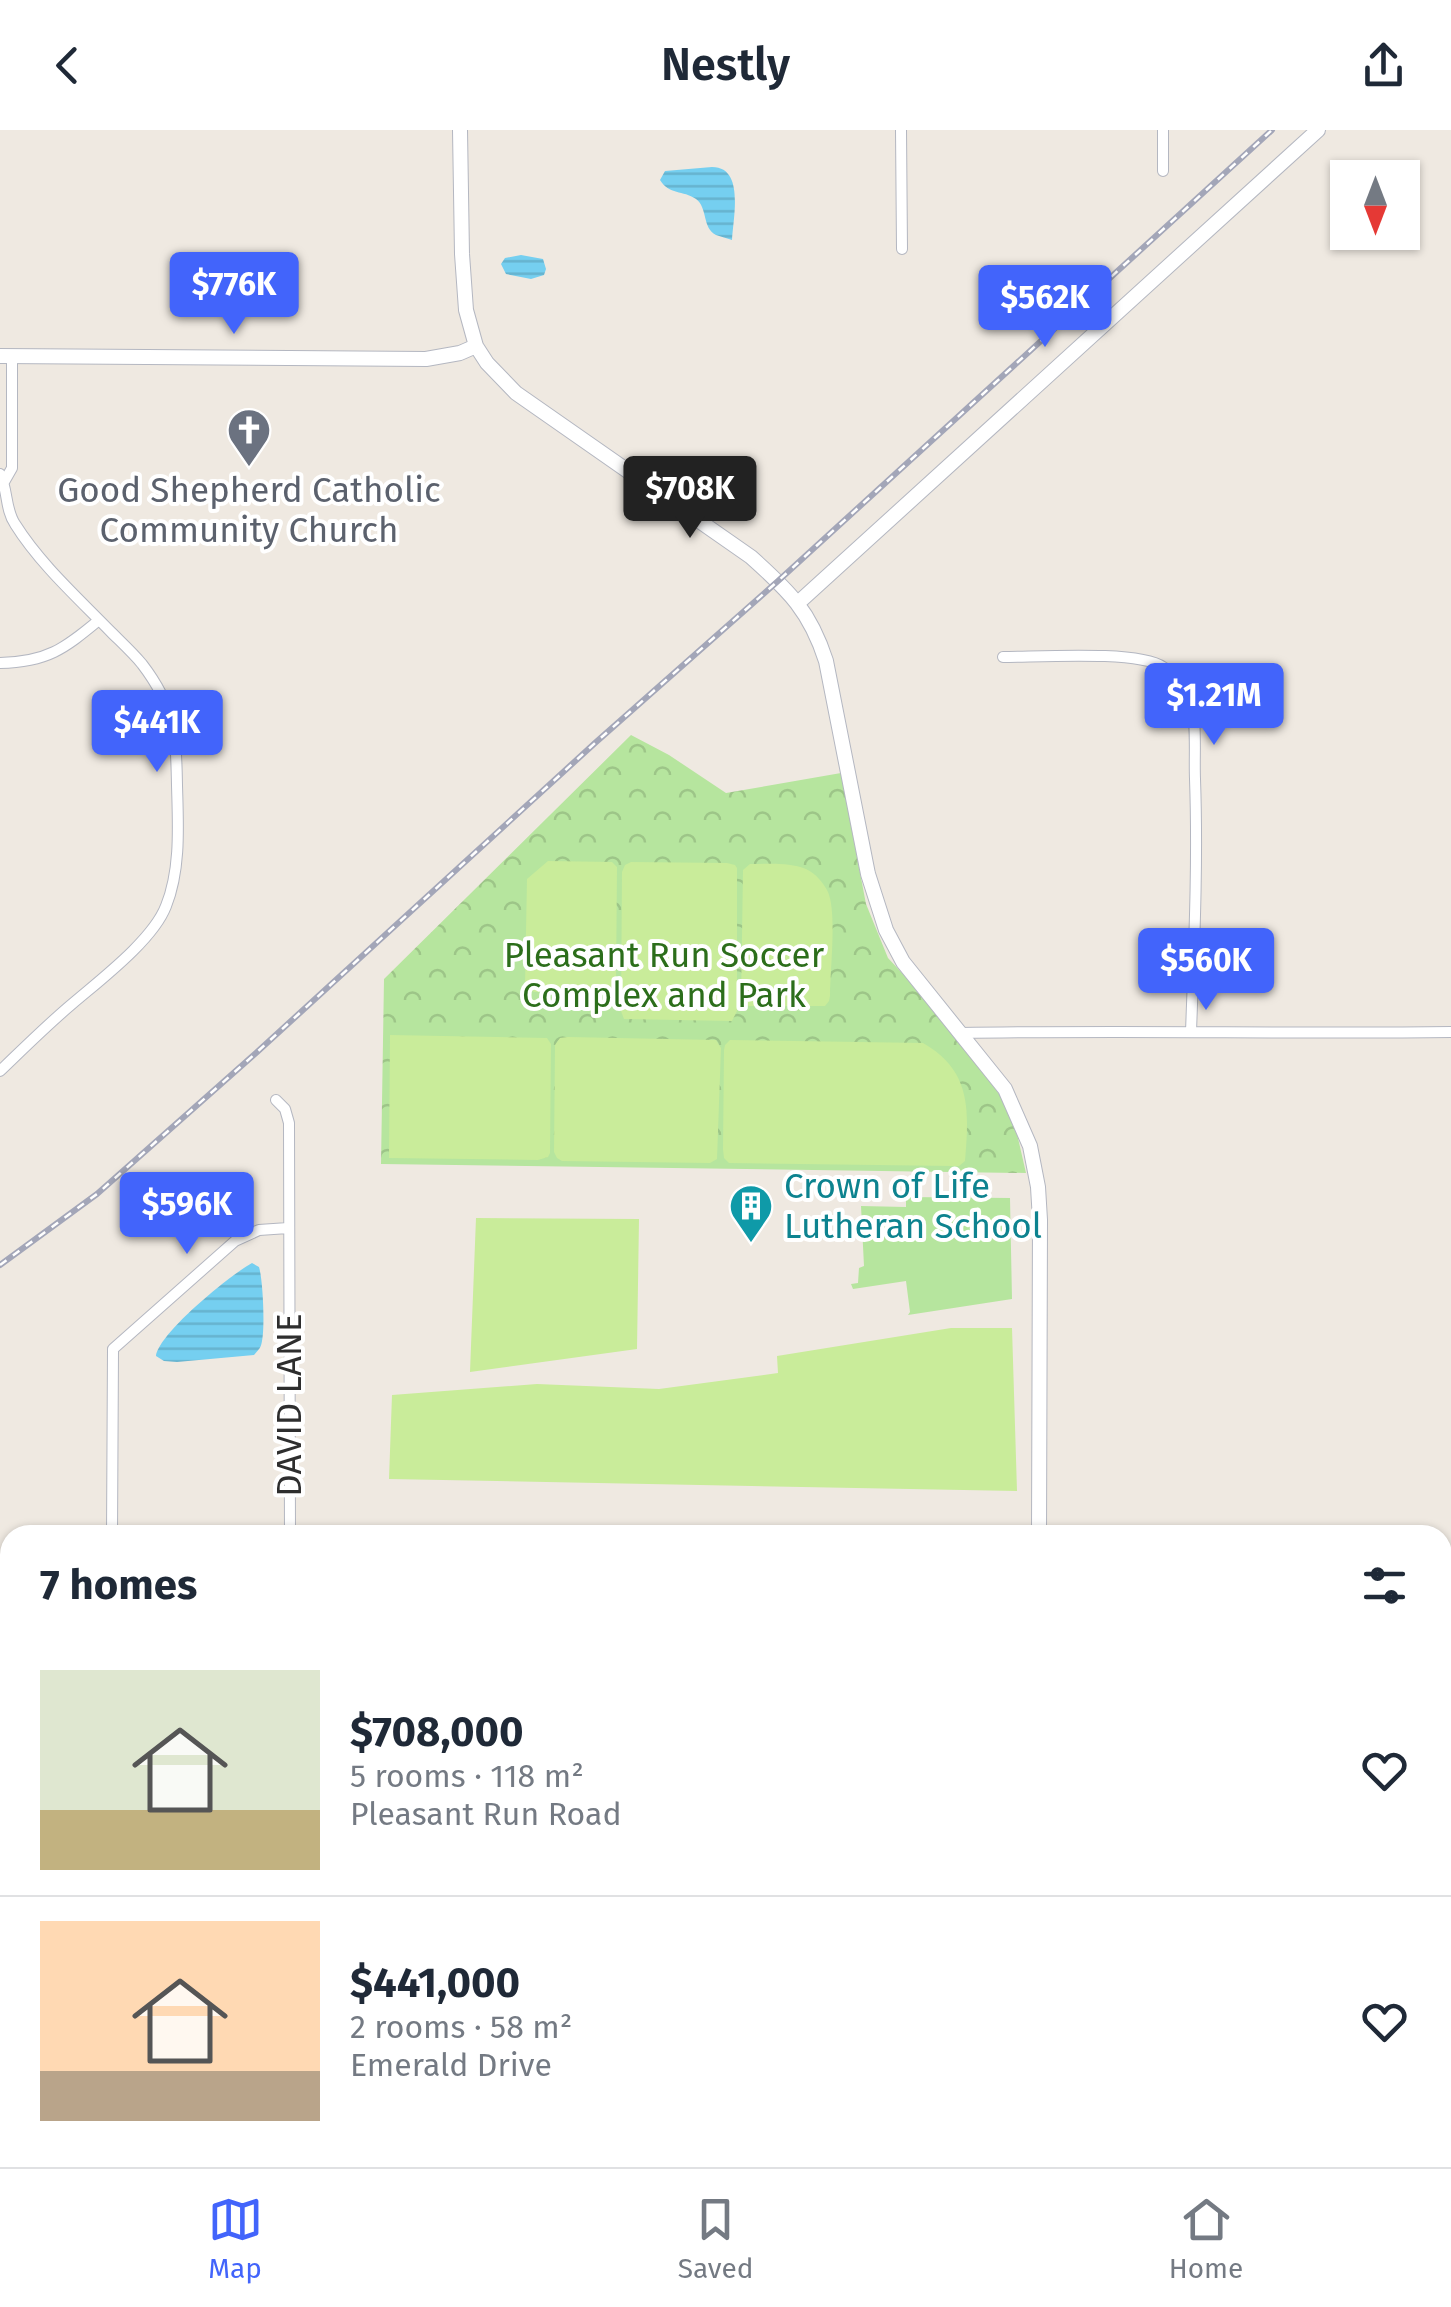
<!DOCTYPE html>
<meta charset="utf-8">
<style>
body{margin:0;font-family:"Fira Sans",sans-serif;background:#f2f2f3;color:#1f2937;height:100vh;display:flex;flex-direction:column;font-size:38px;white-space:nowrap}
*{box-sizing:border-box;margin:0}
p{font-size:32px;color:#747a83}
.icon{flex:none;width:55px;height:55px;fill:none;stroke:currentColor;stroke-width:2;stroke-linecap:round;stroke-linejoin:round}
.map{position:relative;flex:1;overflow:hidden}
.side{position:absolute;left:0px;top:1395px;width:1452px;height:642px;display:flex;flex-direction:column;background:#fff;border-radius:30px 30px 0 0;box-shadow:0 2px 8px #0004}
.side>*{flex:none}
.needle{width:65px;rotate:180deg}
.tools{position:absolute;left:1330px;top:30px;display:grid;gap:20px}
.tools a{display:grid;place-items:center;width:90px;height:90px;border-radius:0px;background:#fff;box-shadow:0 2px 8px #0004;font-size:50px}
.price{position:absolute;translate:-50% -85px;padding:0 22px;border-radius:10px;background:#4264fb;color:#fff;font-size:32px;line-height:65px;filter:drop-shadow(0 2px 5px #0008)}
.price::after{content:'';position:absolute;left:50%;top:60px;width:30px;height:22px;margin-left:-15px;background:inherit;clip-path:polygon(0 0,100% 0,50% 100%)}
.price.active{background:#222;color:#fff}
ul{padding:0;list-style:none}
li{display:flex;align-items:center;gap:30px;height:250px;padding:0 40px}
li+li{border-top:2px solid #e0e1e3}
li span{display:grid;place-items:center;flex:none;width:280px;height:200px;border-radius:0px;color:#555}
li>.icon{margin-inline-start:auto}
span .icon{width:120px;height:120px;fill:#fffc;stroke-width:1}
li b{font-size:42px}
h2{display:flex;justify-content:space-between;align-items:center;height:120px;padding:0 40px;font-size:42px}
header{display:flex;justify-content:space-between;align-items:center;height:130px;padding:0 40px;background:#fff;font-size:45px;font-weight:600}
.tab-bar{display:flex;justify-content:space-around;align-items:center;height:140px;border-top:2px solid #e0e1e3;background:#fff;font-size:28px;color:#747a83}
.tab-bar a{display:grid;justify-items:center;gap:5px}
.tab-bar .active{color:#4264fb}
.map>svg:first-child{display:block}
.grass{fill:#b6e59e}
.forest{fill:url(#forest-crowns)}
.pitch{fill:#c9ec9a}
.water{fill:url(#water-rules)}
.lines{fill:none;stroke-linecap:round;stroke-linejoin:round}
.street-casing{stroke:#b4b7c1;stroke-width:12}
.secondary-casing{stroke:#b4b7c1;stroke-width:16}
.street{stroke:#fff;stroke-width:10}
.secondary{stroke:#fff;stroke-width:14}
.rail-casing{stroke:#a3a6b8;stroke-width:6}
.rail{stroke:#fff;stroke-width:2.5;stroke-dasharray:8;stroke-linecap:butt}
.labels{text-anchor:middle;dominant-baseline:central;stroke-width:8;stroke-linejoin:round;paint-order:stroke}
.worship-label{font-size:35px;fill:#5b616d;stroke:#fff}
.park-label{font-size:35px;fill:#2c6e1b;stroke:#fff}
.culture-label{font-size:35px;fill:#0d838f;stroke:#fff;text-anchor:start}
.street-label{font-size:35px;fill:#2e2e2e;stroke:#fff}
</style>
<header><svg class="icon" aria-label="back" viewBox="0 0 24 24"><path d="M15 5l-7 7 7 7"/></svg>Nestly<svg class="icon" aria-label="share" viewBox="0 0 24 24"><path d="M12 15V3M7 8l5-5 5 5M5 13v7h14v-7"/></svg></header>
<div class="map">
<svg width="1451" height="2037" viewBox="0 0 1451 2037">
<defs>
<pattern id="forest-crowns" width="20" height="18" patternUnits="userSpaceOnUse" patternTransform="scale(2.5)"><rect width="20" height="18" fill="#b6e59e"/><path d="M2 6a3 3 0 1 1 6 0M12 15a3 3 0 1 1 6 0" fill="none" stroke="#9dc588"/></pattern>
<pattern id="water-rules" width="6" height="5" patternUnits="userSpaceOnUse" patternTransform="scale(2.5)"><rect width="6" height="5" fill="#75cff0"/><path d="M0 2.5h6" fill="none" stroke="#66b2ce"/></pattern>
</defs>
<rect width="100%" height="100%" fill="#efe9e1"/>
<!-- grass -->
<path class="grass" d="M906,1067L1010,1068L1012,1169L908,1185L910,1182L906,1151L853,1159L851,1154L858,1153L859,1138L864,1136L861,1076L906,1077Z"/>
<!-- forest -->
<path class="forest" d="M631,605L669,625L726,663L841,643L866,774L888,828L945,889L1012,982L1026,1043L381,1034L384,849Z"/>
<!-- pitch -->
<path class="pitch" d="M548,731L612,732L617,737L616,855L612,862H534L525,855L527,749Z
M631,732L727,733L735,735L737,738V881L732,891L624,889L621,881L622,742L625,735Z
M750,734C768,734 789,732 806,739C816,744 823,752 828,762C837,783 830,840 830,866L829,871L825,876H749L741,871L743,740Z
M390,905L547,908L551,914L550,1023L548,1027L538,1030L389,1028Z
M568,907L716,910L721,918L717,1029L710,1033L562,1031L557,1028L554,1022L555,915L560,908Z
M730,910L923,913C972,941 969,981 965,1031L959,1036H953L729,1033L724,1028L723,1019L724,920L725,915Z
M476,1088L639,1089L637,1219L470,1242Z
M951,1198H1012L1017,1361L389,1349L392,1265L537,1254L659,1259L778,1243L777,1226Z"/>
<!-- water -->
<path class="water" d="M712,37C745,37 733,88 732,110C727,108 721,107 716,105C702,98 708,78 696,69C683,60 669,65 660,50L665,41Z
M521,125L543,129L546,139L544,145L531,149L506,144L501,134L505,128Z
M252,1133L259,1137C263,1150 265,1197 262,1211C261,1218 259,1219 254,1225L177,1232L164,1231L156,1226C159,1203 230,1145 252,1133Z
M1443,1912L1451,1914V1980H1443L1442,1933L1445,1927Z"/>
<g class="lines">
<!-- street casing -->
<g class="street-casing">
<path id="street" d="M901,0L902,119
M1163,41V0
M0,344C8,360 5,379 15,394C40,434 78,468 111,502C121,512 133,523 142,534C175,577 176,604 177,655C178,694 181,739 166,776C153,810 100,850 72,874C47,895 24,918 0,941
M4,352L12,338V226
M1003,527C1038,527 1138,520 1163,537C1176,544 1187,558 1191,572C1197,596 1194,624 1195,649C1198,733 1194,818 1191,902
M0,533C47,532 64,519 99,490
M961,903C1124,900 1288,904 1451,902
M276,970L285,979L289,993L290,1405
M112,1405L113,1219L235,1111L259,1100L288,1098
M140,2028V2037
M509,2028L510,2037
M551,2028V2037
M317,2037V2028"/>
</g>
<!-- secondary casing -->
<g class="secondary-casing">
<path id="secondary" d="M460,0L462,124L466,180L476,216L487,233L516,263L751,427C789,461 810,481 826,531L868,744L886,800L903,832L1005,959L1030,1016L1038,1057L1040,1090L1039,1405
M0,226L426,229L460,223L476,216
M798,473L1318,0
M0,2012H10
M1442,2023L1451,2024
M1005,2028L1013,2037
M1033,2036L1066,2028"/>
</g>
<!-- street -->
<use href="#street" class="street"/>
<!-- secondary -->
<use href="#secondary" class="secondary"/>
<!-- rail casing -->
<g class="rail-casing">
<path id="rail" d="M0,1135L97,1064L256,923L595,613L778,451L1272,0"/>
</g>
<!-- rail -->
<use href="#rail" class="rail"/>
</g>
<!-- icons -->
<defs>
<g id="church-pin" transform="scale(2.25)"><path d="M0 17L-7.5 6A9.5 9.5 0 1 1 7.5 6Z" fill="#6b7280" stroke="#fff"/><path d="M-1.2-6h2.4v3.5h3.3v2.4h-3.3V6h-2.4V-.1h-3.3v-2.4h3.3Z" fill="#fff"/></g>
<g id="building-pin" transform="scale(2.25)"><path d="M0 17L-7.5 6A9.5 9.5 0 1 1 7.5 6Z" fill="#0f9aa8" stroke="#fff"/><path d="M-4-6H4V6H1V3H-1V6H-4ZM-2.5-4.3h1.7v1.8h-1.7ZM.8-4.3h1.7v1.8H.8ZM-2.5-1h1.7V.8h-1.7ZM.8-1h1.7V.8H.8Z" fill="#fff"/></g>
</defs>
<g fill-rule="evenodd">
<use href="#church-pin" x="249" y="300"/>
<use href="#building-pin" x="751" y="1076"/>
</g>
<g class="labels">
<!-- worship labels -->
<g class="worship-label">
<text x="249" y="360">Good Shepherd Catholic<tspan x="249" dy="40">Community Church</tspan></text>
</g>
<!-- park labels -->
<g class="park-label">
<text x="664" y="825">Pleasant Run Soccer<tspan x="664" dy="40">Complex and Park</tspan></text>
</g>
<!-- culture labels -->
<g class="culture-label">
<text x="784" y="1056">Crown of Life<tspan x="784" dy="40">Lutheran School</tspan></text>
</g>
<!-- street labels -->
<g class="street-label">
<text transform="translate(289 1275) rotate(-90)">DAVID LANE</text>
</g>
</g>
</svg>
<div class="tools">
<a><svg class="needle" viewBox="-14 -14 28 28"><path d="M0-13l5 13h-10z" fill="#e53935"/><path d="M0 13l5-13h-10z" fill="#747a83"/></svg></a>
</div>
<b class="price" style="left:234px;top:207px">$776K</b>
<b class="price" style="left:1045px;top:220px">$562K</b>
<b class="price active" style="left:690px;top:411px">$708K</b>
<b class="price" style="left:1214px;top:618px">$1.21M</b>
<b class="price" style="left:157px;top:645px">$441K</b>
<b class="price" style="left:1206px;top:883px">$560K</b>
<b class="price" style="left:187px;top:1127px">$596K</b>
<section class="side">
<h2>7 homes<svg class="icon" aria-label="filters" viewBox="0 0 24 24"><path d="M4 7h16M4 17h16"/><circle cx="9" cy="7" r="2"/><circle cx="15" cy="17" r="2"/></svg></h2>
<ul>
<li><span style="background:linear-gradient(#dfe7d0 70%,#c2b280 0)"><svg class="icon" aria-label="home" viewBox="0 0 24 24"><path d="M3 11l9-7 9 7M6 9v11h12V9"/></svg></span><div><b>$708,000</b><p>5 rooms · 118 m²</p><p>Pleasant Run Road</p></div><svg class="icon" aria-label="heart" viewBox="0 0 24 24"><path d="M12 20l-8-8c-3-5 5-10 8-4 3-6 11-1 8 4z"/></svg></li>
<li><span style="background:linear-gradient(#ffd9b3 75%,#b9a48a 0)"><svg class="icon" aria-label="home" viewBox="0 0 24 24"><path d="M3 11l9-7 9 7M6 9v11h12V9"/></svg></span><div><b>$441,000</b><p>2 rooms · 58 m²</p><p>Emerald Drive</p></div><svg class="icon" aria-label="heart" viewBox="0 0 24 24"><path d="M12 20l-8-8c-3-5 5-10 8-4 3-6 11-1 8 4z"/></svg></li>
</ul>
</section>
</div>
<nav class="tab-bar">
<a class="active"><svg class="icon" aria-label="map" viewBox="0 0 24 24"><path d="M3 6l6-2 6 2 6-2v14l-6 2-6-2-6 2zM9 4v14M15 6v14"/></svg>Map</a>
<a><svg class="icon" aria-label="saved" viewBox="0 0 24 24"><path d="M7 4h10v16l-5-4-5 4z"/></svg>Saved</a>
<a><svg class="icon" aria-label="home" viewBox="0 0 24 24"><path d="M3 11l9-7 9 7M6 9v11h12V9"/></svg>Home</a>
</nav>
